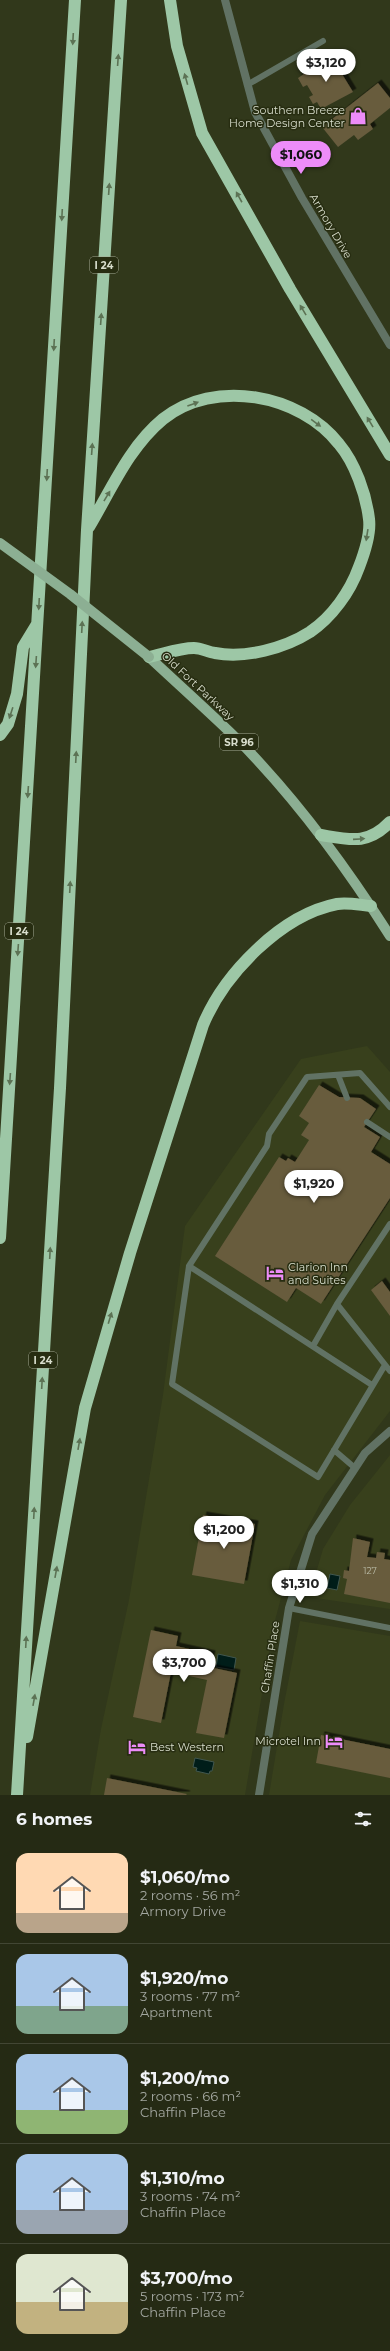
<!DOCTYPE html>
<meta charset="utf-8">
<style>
body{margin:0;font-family:Montserrat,sans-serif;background:#2d321d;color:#f1f3f6;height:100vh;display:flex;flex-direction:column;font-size:15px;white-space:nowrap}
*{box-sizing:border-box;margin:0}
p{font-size:13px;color:#a3a7a0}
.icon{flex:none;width:22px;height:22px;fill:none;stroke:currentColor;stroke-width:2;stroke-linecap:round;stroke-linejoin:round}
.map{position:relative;height:1795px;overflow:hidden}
.panel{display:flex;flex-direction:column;background:#252a14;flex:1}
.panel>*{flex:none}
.price{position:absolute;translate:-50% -34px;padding:0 9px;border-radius:14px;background:#fff;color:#222;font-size:13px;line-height:26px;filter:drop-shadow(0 1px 2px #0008)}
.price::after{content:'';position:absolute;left:50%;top:24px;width:12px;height:9px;margin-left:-6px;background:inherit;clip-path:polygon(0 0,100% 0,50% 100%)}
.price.on{background:#ed8cf9;color:#111}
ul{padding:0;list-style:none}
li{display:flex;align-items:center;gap:12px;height:100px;padding:0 16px}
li+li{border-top:1px solid #424634}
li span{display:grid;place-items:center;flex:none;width:112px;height:80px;border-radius:12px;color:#555}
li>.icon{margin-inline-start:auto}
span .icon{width:48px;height:48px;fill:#fffc;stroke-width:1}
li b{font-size:17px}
h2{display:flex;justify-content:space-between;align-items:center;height:48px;padding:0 16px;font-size:17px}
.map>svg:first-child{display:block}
.built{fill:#38401c}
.water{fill:#001d19;stroke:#41574f}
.building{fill:#675b3e;filter:url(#shadow)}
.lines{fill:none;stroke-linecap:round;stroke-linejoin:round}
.service{stroke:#617264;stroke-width:6}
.minor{stroke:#617264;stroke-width:8}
.tertiary{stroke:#617264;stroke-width:8}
.primary{stroke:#8caf93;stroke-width:10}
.motorway{stroke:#9dc7a6;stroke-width:12}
.primary-bridge{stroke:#8caf93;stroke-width:10}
.oneway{fill:#5c7254}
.labels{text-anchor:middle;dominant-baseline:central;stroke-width:3;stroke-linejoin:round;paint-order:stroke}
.number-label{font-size:9px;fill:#bcbda9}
.shield{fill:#272d11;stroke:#a4a995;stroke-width:1}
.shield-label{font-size:10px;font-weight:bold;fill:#d9decd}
.poi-label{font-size:11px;fill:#d9decd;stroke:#272d11;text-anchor:end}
.street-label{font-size:11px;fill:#d9decd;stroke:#272d11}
</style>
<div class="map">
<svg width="390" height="1795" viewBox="0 0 390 1795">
<defs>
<filter id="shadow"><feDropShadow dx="3.5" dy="-3.5" stdDeviation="0" flood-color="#0009"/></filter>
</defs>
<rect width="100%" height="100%" fill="#31381b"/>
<!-- built -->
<path class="built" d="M367,1046L390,1072V1411L325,1495L291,1560L273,1628L245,1795H90L101,1729L129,1600L163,1395L185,1226L301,1059Z
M390,1455V1609L309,1597L323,1549L350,1505Z
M300,1621L390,1636V1795H269L284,1704Z"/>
<!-- water -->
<path class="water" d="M330,1574L340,1576L337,1590L327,1588Z
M218,1654L236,1658L234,1670L216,1667Z
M195,1758L214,1762L212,1771H210L209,1774L196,1771L197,1768L193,1767Z"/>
<!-- building -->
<path class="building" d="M331,56L353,92L321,109L317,102L313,104L309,97L313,95L307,85L303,87L298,78Z
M378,83L390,98V108L370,124L373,129L358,140L354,135L338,147L322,127Z
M319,1085L339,1097L360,1098L376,1109L364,1127L380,1137L371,1152L390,1164V1198L321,1304L296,1288L287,1302L215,1256L279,1157L286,1161L288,1158L295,1162L309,1140L301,1135L309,1123L299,1116Z
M382,1281L390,1292V1316L371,1290Z
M203,1515L255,1524L244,1584L192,1575Z
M353,1538L370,1542L367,1557L376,1558L377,1552L385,1553L384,1559L390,1560V1603L344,1594L347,1579L343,1578L344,1570L349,1571Z
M151,1630L178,1636L176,1646L212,1654L209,1667L237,1673L224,1738L196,1733L207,1680L171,1672L161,1723L133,1717Z
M321,1735L390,1749V1778L316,1763Z
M107,1778L187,1794L186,1795H104Z"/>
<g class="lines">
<!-- service -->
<path class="service" d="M247,85L323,41
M338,1075L347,1098
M367,1122L390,1137
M390,1224L337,1304L390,1371
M189,1266L172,1384L318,1477L385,1365
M313,1346L337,1304
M372,1385L189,1266L267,1146L269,1134L307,1077L360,1073L390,1107
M334,1450L355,1468
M289,1608L390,1628"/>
<!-- minor -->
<path class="minor" d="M225,0L255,112L302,198L390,345"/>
<!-- tertiary -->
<path class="tertiary" d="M259,1795L289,1608L312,1534L365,1453L390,1431"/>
<!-- primary -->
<path class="primary" d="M149,657C178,684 207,710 235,737C295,797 345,865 390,936"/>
<!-- motorway -->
<path class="motorway" d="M170,0L177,46L202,133L290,289L390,455
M89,527C111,490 129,447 163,419C214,378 300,394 339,444C355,463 366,494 369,519C371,534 364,554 359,567C350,592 332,617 310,632C285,648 245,659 215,653C208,652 201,648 194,648C180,648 163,654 149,657
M0,735L8,724L17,694L23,647L37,624
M321,835C351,840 368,845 390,822
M0,1238L75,0
M27,1737L85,1408L130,1253L203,1025C224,974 281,915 337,904C347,902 360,905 371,906
M17,1795L60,1088L87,530L121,0"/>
<!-- primary-bridge -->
<path class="primary-bridge" d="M0,543L70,594L149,657"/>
</g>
<!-- one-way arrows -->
<defs><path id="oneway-solid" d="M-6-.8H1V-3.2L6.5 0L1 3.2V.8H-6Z"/></defs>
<g class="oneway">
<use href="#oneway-solid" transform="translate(73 39) rotate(93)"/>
<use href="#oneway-solid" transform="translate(118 60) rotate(-86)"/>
<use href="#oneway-solid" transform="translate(186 79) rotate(-106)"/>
<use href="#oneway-solid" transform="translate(109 189) rotate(-86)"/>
<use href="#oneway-solid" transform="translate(239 197) rotate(-119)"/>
<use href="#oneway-solid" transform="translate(62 215) rotate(93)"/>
<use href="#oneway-solid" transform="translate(303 310) rotate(-121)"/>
<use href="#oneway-solid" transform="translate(101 319) rotate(-86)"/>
<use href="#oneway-solid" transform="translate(54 345) rotate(93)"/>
<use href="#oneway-solid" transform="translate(193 404) rotate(-20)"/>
<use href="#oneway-solid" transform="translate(370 422) rotate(-121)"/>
<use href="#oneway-solid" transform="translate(316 423) rotate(36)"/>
<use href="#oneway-solid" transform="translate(92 449) rotate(-86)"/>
<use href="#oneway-solid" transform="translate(47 475) rotate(93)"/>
<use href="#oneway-solid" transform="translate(107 496) rotate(-59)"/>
<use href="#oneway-solid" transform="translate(367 535) rotate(99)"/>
<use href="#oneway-solid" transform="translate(39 604) rotate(93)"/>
<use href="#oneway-solid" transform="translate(82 627) rotate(-87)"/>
<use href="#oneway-solid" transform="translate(36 662) rotate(94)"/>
<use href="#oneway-solid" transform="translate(11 713) rotate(108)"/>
<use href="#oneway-solid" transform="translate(76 757) rotate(-87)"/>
<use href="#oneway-solid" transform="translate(28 792) rotate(94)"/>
<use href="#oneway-solid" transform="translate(359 839) rotate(-4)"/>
<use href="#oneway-solid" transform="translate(70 887) rotate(-87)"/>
<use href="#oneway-solid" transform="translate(18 950) rotate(94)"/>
<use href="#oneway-solid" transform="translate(10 1079) rotate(94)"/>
<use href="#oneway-solid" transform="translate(50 1253) rotate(-87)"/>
<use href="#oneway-solid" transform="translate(110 1318) rotate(-73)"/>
<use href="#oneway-solid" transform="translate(42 1383) rotate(-87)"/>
<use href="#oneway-solid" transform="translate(79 1444) rotate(-80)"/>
<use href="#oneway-solid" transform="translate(34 1513) rotate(-87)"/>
<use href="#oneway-solid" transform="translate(56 1572) rotate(-80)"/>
<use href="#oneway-solid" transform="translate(26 1642) rotate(-87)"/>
<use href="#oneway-solid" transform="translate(34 1700) rotate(-80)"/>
</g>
<!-- icons -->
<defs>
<g id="shop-bare" transform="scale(1.38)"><path d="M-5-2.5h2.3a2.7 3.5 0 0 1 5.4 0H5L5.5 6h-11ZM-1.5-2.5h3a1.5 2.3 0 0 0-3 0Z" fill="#ed8cf9" stroke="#272d11" stroke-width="2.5" paint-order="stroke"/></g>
<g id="hotel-bare" transform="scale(1.38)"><path d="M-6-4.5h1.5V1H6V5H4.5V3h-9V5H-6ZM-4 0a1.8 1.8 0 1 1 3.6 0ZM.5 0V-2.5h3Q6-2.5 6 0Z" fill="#ed8cf9" stroke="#272d11" stroke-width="2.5" paint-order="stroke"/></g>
</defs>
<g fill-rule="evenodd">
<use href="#shop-bare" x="358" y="116"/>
<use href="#hotel-bare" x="275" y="1273"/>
<use href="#hotel-bare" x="334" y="1741"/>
<use href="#hotel-bare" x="137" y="1747"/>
</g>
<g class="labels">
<!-- number labels -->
<g class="number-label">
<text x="370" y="1570">127</text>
</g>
<!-- shield labels -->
<g class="shield">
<rect x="90" y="257" width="28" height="16" rx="3"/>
<rect x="220" y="734" width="38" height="16" rx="3"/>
<rect x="5" y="923" width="28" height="16" rx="3"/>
<rect x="29" y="1352" width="28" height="16" rx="3"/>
</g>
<g class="shield-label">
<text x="104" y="265">I 24</text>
<text x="239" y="742">SR 96</text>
<text x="19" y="931">I 24</text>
<text x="43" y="1360">I 24</text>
</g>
<!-- poi labels -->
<g class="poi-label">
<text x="345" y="110">Southern Breeze<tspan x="345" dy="13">Home Design Center</tspan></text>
<text x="288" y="1267" text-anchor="start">Clarion Inn<tspan x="288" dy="13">and Suites</tspan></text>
<text x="321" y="1741">Microtel Inn</text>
<text x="150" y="1747" text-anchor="start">Best Western</text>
</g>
<!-- street labels -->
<g class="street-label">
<text transform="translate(331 226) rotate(60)">Armory Drive</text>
<text transform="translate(198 686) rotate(43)">Old Fort Parkway</text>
<text transform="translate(270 1657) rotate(-81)">Chaffin Place</text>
</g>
</g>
</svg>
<b class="price" style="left:326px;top:83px">$3,120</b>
<b class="price on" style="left:301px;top:175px">$1,060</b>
<b class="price" style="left:314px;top:1204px">$1,920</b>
<b class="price" style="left:224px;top:1550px">$1,200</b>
<b class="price" style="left:300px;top:1604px">$1,310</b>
<b class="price" style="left:184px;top:1683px">$3,700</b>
</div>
<section class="panel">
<h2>6 homes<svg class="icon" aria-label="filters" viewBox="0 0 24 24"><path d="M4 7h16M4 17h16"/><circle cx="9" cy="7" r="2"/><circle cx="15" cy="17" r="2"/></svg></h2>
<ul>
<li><span style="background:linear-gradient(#ffd9b3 75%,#b9a48a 0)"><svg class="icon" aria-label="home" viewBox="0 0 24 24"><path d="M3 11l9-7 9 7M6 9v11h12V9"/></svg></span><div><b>$1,060/mo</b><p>2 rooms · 56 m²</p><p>Armory Drive</p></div></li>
<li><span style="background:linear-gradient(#a9c7e8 65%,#7fa58c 0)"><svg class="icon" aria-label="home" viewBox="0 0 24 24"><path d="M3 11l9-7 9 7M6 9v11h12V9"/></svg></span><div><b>$1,920/mo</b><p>3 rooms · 77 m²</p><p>Apartment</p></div></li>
<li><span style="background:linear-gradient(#a9c7e8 70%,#8fb573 0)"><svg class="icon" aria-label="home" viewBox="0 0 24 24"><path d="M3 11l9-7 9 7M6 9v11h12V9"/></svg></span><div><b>$1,200/mo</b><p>2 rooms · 66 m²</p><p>Chaffin Place</p></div></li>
<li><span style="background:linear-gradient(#a9c7e8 70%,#9aa5b1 0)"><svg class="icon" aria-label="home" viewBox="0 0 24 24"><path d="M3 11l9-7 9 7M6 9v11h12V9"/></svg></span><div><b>$1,310/mo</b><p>3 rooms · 74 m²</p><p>Chaffin Place</p></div></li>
<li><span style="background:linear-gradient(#dfe7d0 60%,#c2b280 0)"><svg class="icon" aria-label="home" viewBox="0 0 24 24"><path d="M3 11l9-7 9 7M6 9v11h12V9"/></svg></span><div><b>$3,700/mo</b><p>5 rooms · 173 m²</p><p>Chaffin Place</p></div></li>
</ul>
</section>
